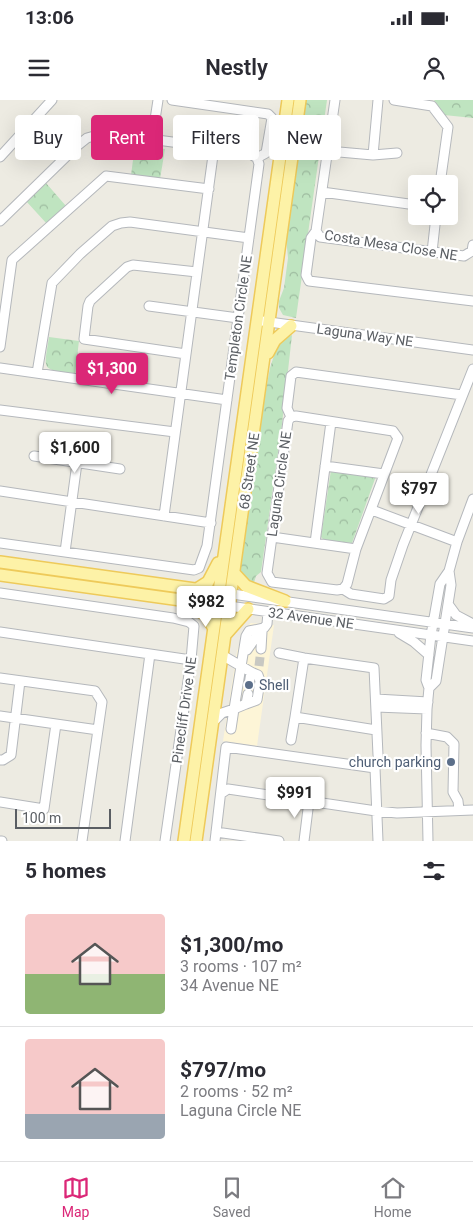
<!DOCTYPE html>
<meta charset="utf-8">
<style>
body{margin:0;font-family:Roboto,sans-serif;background:#f2f2f3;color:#2b2b33;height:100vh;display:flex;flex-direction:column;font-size:19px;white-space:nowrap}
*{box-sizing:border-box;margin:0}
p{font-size:16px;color:#7c7c81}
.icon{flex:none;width:28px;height:28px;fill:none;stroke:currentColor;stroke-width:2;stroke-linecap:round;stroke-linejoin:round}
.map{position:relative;height:741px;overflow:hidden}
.panel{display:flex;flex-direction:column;background:#fff;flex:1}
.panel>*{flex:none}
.guide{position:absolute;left:15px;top:15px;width:444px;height:45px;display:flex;gap:10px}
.tools{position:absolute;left:408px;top:75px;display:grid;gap:10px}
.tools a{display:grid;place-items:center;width:50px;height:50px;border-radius:5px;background:#fff;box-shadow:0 5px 20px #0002;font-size:25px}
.scale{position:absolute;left:15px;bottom:12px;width:96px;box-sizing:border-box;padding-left:5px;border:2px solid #5a5e63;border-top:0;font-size:14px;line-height:18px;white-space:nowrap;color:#5a5e63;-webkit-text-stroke:4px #fff;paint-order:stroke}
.price{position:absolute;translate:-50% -42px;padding:0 11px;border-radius:5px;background:#fff;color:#222;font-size:16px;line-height:32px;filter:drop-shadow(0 1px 2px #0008)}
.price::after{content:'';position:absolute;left:50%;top:30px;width:15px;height:11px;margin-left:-8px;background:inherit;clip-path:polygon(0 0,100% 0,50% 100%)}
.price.current{background:#db2777;color:#fff}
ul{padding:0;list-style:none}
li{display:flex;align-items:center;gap:15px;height:125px;padding:0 25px}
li+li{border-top:1px solid #e1e1e2}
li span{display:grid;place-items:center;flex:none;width:140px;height:100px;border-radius:5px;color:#555}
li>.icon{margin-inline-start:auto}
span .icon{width:60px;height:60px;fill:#fffc;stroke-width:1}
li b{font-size:21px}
h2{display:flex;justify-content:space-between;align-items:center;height:60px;padding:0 25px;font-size:21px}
.tag{padding:0 18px;border-radius:5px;background:#fff;box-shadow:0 5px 20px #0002;font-size:18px;line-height:45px}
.tag.current{background:#db2777;color:#fff}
.status{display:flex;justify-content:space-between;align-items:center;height:35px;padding:0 25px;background:#fff;direction:ltr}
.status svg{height:14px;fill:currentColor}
header{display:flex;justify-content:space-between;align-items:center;height:65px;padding:0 25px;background:#fff;font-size:22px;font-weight:600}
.tabs{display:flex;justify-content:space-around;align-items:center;height:70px;border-top:1px solid #e1e1e2;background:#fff;font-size:14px;color:#7c7c81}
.tabs a{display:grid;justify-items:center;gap:2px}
.tabs .current{color:#db2777}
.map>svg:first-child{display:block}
.commercial{fill:#fdf5d7}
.forest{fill:url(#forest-crowns)}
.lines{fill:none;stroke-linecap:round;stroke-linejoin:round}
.minor-tunnel{stroke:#c8c8c2;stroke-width:9;stroke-dasharray:9 4.5;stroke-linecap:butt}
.minor-casing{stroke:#b5b8bc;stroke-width:11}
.major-casing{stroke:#eeca5a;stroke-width:14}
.minor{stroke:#fff;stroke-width:9}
.major{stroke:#fdf2a7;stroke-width:11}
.service-dot{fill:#5c6f8a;stroke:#fff;stroke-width:2}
.labels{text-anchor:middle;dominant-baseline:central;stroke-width:4.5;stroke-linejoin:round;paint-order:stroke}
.street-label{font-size:14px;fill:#5a5e63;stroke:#fff}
.service-label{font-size:14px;fill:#4e5e75;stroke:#fff;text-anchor:start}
</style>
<div class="status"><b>13:06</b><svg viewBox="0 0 49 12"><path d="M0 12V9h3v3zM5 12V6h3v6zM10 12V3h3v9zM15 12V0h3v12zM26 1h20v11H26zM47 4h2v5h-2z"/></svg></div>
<header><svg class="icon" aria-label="menu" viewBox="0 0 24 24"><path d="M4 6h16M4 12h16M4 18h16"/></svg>Nestly<svg class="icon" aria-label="person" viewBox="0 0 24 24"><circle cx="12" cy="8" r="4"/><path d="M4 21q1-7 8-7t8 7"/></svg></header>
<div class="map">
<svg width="473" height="741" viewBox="0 0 473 741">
<defs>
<pattern id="forest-crowns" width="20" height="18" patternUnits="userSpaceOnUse" patternTransform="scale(1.25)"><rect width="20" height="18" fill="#bfe4c0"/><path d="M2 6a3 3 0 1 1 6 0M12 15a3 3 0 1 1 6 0" fill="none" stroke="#9ebca0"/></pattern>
</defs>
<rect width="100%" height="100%" fill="#edebe2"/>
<!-- commercial -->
<path class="commercial" d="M251,523L274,525L257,646L223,641L237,551L245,528Z"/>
<!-- forest -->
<path class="forest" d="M305,0H327L296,218L283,215L279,208V201L284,188L288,158L286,137Z
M434,0H473V18L444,15Z
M135,45L165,49L160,79L131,75Z
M46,83L66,106L47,124L26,101Z
M292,235L282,324L261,472L256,476L253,486L240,475L239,467L261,316L270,268L276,249L285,238Z
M49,237L79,241L75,274C40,269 44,271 49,237Z
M331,370L376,376L352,443L324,440L321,437Z"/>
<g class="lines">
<!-- minor-tunnel -->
<path class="minor-tunnel" d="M259,566L261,549"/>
<!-- minor casing -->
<g class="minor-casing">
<path id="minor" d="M172,0L268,14L272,18L266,53L257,58
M335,0L316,131L320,137L464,156L472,151L473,145
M394,0L432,6L448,27L440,84
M152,39L158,0
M328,51L373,55L397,53
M373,55L378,0
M0,57L52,0
M322,92L416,105
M0,121L77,46L87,38L105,33L247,52L257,58L259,64L207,446L199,468L194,470L0,443
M316,131L311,138L306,175L309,181L473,201
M432,152L436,116
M149,206L238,218
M262,221L473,250
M0,247L12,160L106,76L209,89
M186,254L84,239L88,206L90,201L127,167L133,165L197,172
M0,268L227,300
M37,273L52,183L80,154L112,126L121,123L130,122L249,138
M0,310L175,332
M296,316L393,331L398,338L356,449L347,484L343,489L337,490L272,482L267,473L288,321L291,317Z
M291,317L287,308L291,276L296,272L462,295
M34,356L120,369
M325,366L384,374
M0,391L211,423
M372,410L457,442
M164,416L214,48
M272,437L356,449
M315,443L331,322
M65,452L77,363
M343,489L351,494L384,499L389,496L391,480L403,445L473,269
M0,493L173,518L189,522L194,526L191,560L165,741
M232,494L473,528
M448,504L456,515L473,524
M229,506L473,541
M0,532L191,560
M399,533L414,542L429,555
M261,549L262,532
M247,550L256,537H261
M279,553L304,558L374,568L378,655
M222,555L251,572L249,585
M0,578L95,591L102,602L82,741
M429,588L436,581L451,485L449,471
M248,594L246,604L234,609L246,536L249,531L264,528L267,524L268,512
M376,599L428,602
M246,604L257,600L260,581L258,575L251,572
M376,607L427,609
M0,616L98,630
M295,617L304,558
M212,623L222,613L234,609L231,629
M426,633L447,637L454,644L453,692L458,701L459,710
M291,640L295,617L376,630
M0,660H3L11,655L20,581
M222,693L228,689L376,711L397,713L473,710
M0,702L44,709L56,624
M216,732L279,741
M0,741H2
M125,741L150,554
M215,741L226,647L375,668L378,741
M304,741L309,701
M428,741L426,645L427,609L429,588L426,580L431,535L440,484L449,471L457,442L473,399"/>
</g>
<!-- major casing -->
<g class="major-casing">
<path id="major" d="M268,253L275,240L291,226
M0,462L224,493
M234,473L246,486L285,501
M0,475L224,506
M197,489L208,482L218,463
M187,503L206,515L213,527
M225,535L248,509
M184,741L288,0
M196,741L300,0"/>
</g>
<!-- minor -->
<use href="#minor" class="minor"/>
<!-- major -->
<use href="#major" class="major"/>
</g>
<!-- markers -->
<g class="service-dot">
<circle cx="249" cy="585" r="5"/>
<circle cx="451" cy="662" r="5"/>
</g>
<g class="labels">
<!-- street labels -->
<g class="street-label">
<text transform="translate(391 145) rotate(9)">Costa Mesa Close NE</text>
<text transform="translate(238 218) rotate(-82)">Templeton Circle NE</text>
<text transform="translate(365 235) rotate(8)">Laguna Way NE</text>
<text transform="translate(249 371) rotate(-82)">68 Street NE</text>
<text transform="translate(279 384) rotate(-82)">Laguna Circle NE</text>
<text transform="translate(311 518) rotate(8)">32 Avenue NE</text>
<text transform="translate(184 610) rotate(-82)">Pinecliff Drive NE</text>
</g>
<!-- service labels -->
<g class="service-label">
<text x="259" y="585">Shell</text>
<text x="441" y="662" text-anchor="end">church parking</text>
</g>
</g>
</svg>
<div class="tools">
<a><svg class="icon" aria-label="locate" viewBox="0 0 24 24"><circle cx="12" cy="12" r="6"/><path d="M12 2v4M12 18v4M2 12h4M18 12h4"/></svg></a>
</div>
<div class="scale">100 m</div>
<b class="price current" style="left:112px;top:295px">$1,300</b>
<b class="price" style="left:75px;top:374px">$1,600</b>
<b class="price" style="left:419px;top:415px">$797</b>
<b class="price" style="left:206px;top:528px">$982</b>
<b class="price" style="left:295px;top:719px">$991</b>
<div class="guide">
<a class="tag">Buy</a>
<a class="tag current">Rent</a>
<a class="tag">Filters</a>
<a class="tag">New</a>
</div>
</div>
<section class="panel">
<h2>5 homes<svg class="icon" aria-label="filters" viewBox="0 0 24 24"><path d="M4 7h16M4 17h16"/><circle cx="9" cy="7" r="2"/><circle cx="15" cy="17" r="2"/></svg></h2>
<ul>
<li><span style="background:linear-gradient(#f6c9c9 60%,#8fb573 0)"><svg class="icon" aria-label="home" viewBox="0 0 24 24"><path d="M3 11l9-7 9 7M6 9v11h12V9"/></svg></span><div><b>$1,300/mo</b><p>3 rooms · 107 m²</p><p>34 Avenue NE</p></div></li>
<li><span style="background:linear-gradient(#f6c9c9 75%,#9aa5b1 0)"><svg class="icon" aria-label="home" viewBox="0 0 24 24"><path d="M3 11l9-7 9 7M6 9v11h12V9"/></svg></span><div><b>$797/mo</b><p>2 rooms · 52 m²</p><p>Laguna Circle NE</p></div></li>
</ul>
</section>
<nav class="tabs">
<a class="current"><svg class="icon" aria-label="map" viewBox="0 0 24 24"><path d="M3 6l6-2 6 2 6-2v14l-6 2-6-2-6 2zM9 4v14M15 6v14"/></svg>Map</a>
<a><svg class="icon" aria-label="saved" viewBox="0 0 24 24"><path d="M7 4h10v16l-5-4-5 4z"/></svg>Saved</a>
<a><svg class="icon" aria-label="home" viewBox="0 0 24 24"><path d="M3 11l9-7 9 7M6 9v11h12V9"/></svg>Home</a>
</nav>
